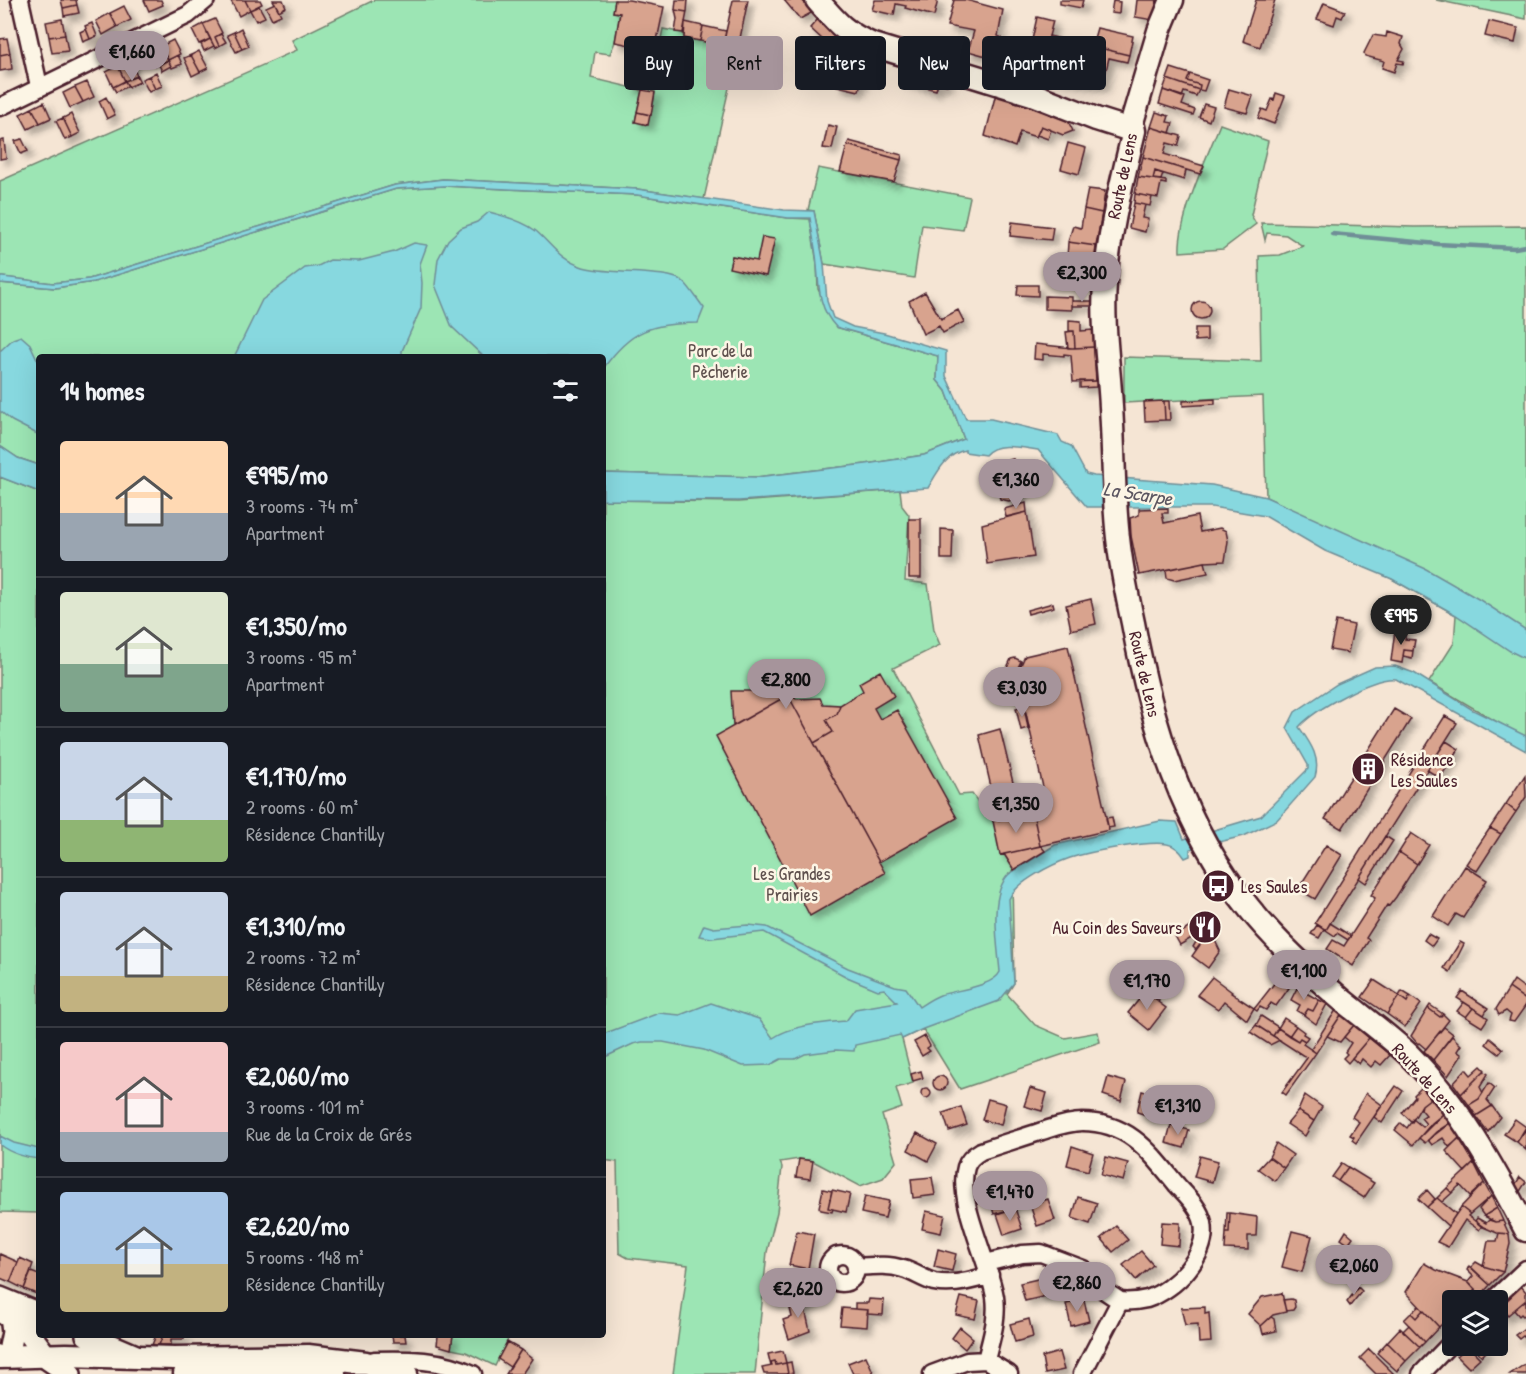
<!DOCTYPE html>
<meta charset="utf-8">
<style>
body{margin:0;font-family:"Patrick Hand",sans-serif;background:#242831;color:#f1f3f6;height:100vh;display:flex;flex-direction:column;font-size:22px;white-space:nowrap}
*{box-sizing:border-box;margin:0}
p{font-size:20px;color:#9ea1a6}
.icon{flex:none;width:33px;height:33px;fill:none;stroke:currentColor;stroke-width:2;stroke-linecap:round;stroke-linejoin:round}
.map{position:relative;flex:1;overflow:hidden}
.side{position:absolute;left:36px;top:354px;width:570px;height:984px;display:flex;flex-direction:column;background:#171b24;border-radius:6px;box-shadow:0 6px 24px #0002}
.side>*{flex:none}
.guide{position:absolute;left:624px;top:36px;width:570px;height:54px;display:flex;gap:12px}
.buttons{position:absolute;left:1442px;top:1290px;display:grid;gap:12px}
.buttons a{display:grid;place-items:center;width:66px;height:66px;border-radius:6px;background:#171b24;box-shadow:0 6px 24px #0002;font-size:30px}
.price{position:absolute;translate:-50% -51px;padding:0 14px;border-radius:21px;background:#a6949b;color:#111;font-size:20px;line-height:39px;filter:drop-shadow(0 2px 3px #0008)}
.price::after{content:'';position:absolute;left:50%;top:36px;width:18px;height:14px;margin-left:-9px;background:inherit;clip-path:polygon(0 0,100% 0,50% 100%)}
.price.active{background:#222;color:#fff}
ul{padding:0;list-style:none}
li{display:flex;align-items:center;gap:18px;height:150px;padding:0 24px}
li+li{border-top:2px solid #363941}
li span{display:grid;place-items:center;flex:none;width:168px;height:120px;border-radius:6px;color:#555}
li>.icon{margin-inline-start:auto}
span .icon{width:72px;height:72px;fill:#fffc;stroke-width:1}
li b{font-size:26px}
h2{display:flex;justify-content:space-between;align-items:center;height:72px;padding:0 24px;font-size:26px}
.chip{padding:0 21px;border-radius:6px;background:#171b24;box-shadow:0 6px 24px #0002;font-size:21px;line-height:54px}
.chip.active{background:#a6949b;color:#111}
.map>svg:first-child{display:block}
.green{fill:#9ce5b4;stroke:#738270;stroke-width:1.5}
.water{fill:#87d8df;stroke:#6f8e97;stroke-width:1.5}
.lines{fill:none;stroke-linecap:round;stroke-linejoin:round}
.stream{stroke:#6f8e97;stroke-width:4.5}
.building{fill:#d8a38e;stroke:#4a1f2b;stroke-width:1.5;filter:url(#shadow)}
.minor-casing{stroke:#4a1f2b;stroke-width:21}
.tertiary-casing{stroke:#4a1f2b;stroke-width:26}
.secondary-casing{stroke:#4a1f2b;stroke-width:27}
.minor{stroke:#fcf5e5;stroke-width:16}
.tertiary{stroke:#fcf5e5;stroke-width:21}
.secondary{stroke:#fcf5e5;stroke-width:22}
.labels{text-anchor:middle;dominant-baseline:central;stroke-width:5;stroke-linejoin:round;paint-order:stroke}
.street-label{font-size:18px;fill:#4a1f2b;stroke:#fcf5e5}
.park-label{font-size:18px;fill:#5e504d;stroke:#fcf5e5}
.poi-label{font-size:18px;fill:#4a1f2b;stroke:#fcf5e5;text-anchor:start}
.water-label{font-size:20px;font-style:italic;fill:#5c5661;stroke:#fcf5e5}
</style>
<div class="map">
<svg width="1526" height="1374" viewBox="0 0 1526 1374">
<defs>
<filter id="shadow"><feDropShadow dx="5.5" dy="5.5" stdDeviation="3" flood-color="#0004"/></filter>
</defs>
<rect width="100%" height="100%" fill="#f5e5d4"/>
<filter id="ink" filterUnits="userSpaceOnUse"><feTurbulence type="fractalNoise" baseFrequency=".0167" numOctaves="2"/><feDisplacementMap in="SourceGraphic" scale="12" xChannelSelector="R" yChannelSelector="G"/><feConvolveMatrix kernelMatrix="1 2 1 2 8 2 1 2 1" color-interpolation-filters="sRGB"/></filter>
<g filter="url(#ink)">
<!-- green -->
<path class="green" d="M374,0H615L613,12L620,13L615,42L610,54L595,52L591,78L642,90L635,122L651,115L655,93L650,92L663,29L683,33L684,38L738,48L704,199L637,189L443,179L395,185L89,279L53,283L0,277V181L297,50L292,40Z
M1436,0H1526V19Z
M1220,124L1268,141L1251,215L1256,224L1223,249L1180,252C1178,218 1207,157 1220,124Z
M818,168L970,197L963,230L922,225L914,278L824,264L814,211L808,210Z
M444,186L637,195L788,218L810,219L817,264L818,289L836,327L938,356L937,380L946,391L964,439L924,455L866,464L756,477L603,473V357H39V465L18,458L0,446V283L55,288L94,282L396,189Z
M1261,223L1414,227L1526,226V739L1429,682L1454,643L1456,615L1392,579L1297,512L1266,497L1263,396L1124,403V357L1261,361L1259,256L1280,255L1303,246L1286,235L1267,233L1265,240Z
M0,477L39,492V1213L0,1212Z
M900,490L902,506L909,515L905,581L928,584L934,630L940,645L893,668L959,795L972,794L993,821L1004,854L1014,870L1009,874L1012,878L1014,983L1007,994L1035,1025L1065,1038L1098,1032L1100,1042L960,1089L923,1029L902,1039L913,1083L896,1088L902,1108L882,1115L896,1162L883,1178L860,1186L813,1161L799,1159L780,1162L782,1167L777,1212L767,1252L755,1374H673L688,1265L628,1258L619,1253L617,1162L603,1160V500L738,502Z
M453,1335H510L495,1366L466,1352L451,1349Z"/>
<!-- water -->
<path class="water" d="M443,179L637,189L784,210L814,211L824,264L827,301L833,318L853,327L884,333L946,351V376L966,419H991L1058,435L1062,442L1071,446L1086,474L1094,476L1212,485L1266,497L1426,569L1480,600L1526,630V659L1510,651L1456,615L1392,579L1325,551L1265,516L1212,507H1087L1038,450C1022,448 997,441 985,455L965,452V450C946,454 937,473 928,488L739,501L603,500V473L756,477L866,464L924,455L964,439L946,391L937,380L938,356L836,327C819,309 819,289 817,265C816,250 812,234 810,218H788L637,195L444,186L396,189L94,282L55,288L0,283V277H3L53,283L89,279L395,185Z
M489,212C505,216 523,221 536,231C554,247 559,259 583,267C607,275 669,269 684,282C691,289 697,299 704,308L698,323C651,324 631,329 603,369V357H484L452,327L435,285L438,259L448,240L461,228L477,222Z
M414,243L427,245L420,264L422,283L421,308L402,351V357H234L262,300L305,268L318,266L330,260L359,261L394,252Z
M21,336L30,344L39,363V435L12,421L0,411V351L13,339Z
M0,446L18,458L39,465V492L0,477Z
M1395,666L1414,673L1473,710L1526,736V751L1396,679C1374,676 1314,710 1299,727C1310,743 1321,757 1315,777L1277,820L1244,836L1190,849V856L1185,858C1181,852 1174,845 1167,844C1149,840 1089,852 1070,858C1053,864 1016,882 1009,899L1014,983L999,1001L923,1029L902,1039L900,1035L855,1045L854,1051L836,1050L805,1054L795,1059H781L770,1065L743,1066L704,1050L663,1042H642L633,1044L603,1058V1034L659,1013L680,1015L711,1003L759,1019L773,1038C792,1025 823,1023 846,1021L855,1009L897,1002L884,989L878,990L847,977L764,932L712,938L699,936L704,925L714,928L748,925L767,927L848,968L895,986L906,988L919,1007C925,1003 932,998 940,995C955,990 993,987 1000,972C998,946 988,895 1009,874L1055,845L1160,821L1177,822L1184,839L1261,816L1308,769V765L1287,728L1295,712L1337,684L1375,667Z
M0,1136L14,1143L39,1149V1159C26,1158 10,1153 0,1145Z"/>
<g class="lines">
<!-- stream -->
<path class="stream" d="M1332,234L1438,244L1515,248L1526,246"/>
</g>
<!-- building -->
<path class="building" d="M61,0H76L77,5L63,8Z
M144,0H161L163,5L149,11Z
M233,0H245L250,10L239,16L231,1Z
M245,0H260L262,4L250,10Z
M273,0H283L286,7L279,11Z
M615,0H629L664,7L655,50L615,42L620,13L613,12Z
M676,0H688L687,12L675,10Z
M733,0H748L738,48L723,45Z
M784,0H802L813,12L800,19Z
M875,0H938L934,16L905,8L906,6L896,4L894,15L872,10Z
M954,0H966L1003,10L998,36L1002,38L997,59L968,51L974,31L947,26Z
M1060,0H1083L1081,8L1060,4Z
M1137,0H1157L1153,20L1135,17Z
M1256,0H1275L1260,47L1243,41Z
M1113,1L1120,2L1119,14L1111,13Z
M275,3L281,15L272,19L266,7Z
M1324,3L1345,11L1342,18L1337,16L1334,25L1317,19Z
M77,5L79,13L64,16L63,8Z
M124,6L131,20L117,27L110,13Z
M259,6L265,17L256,21L250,10Z
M675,10L687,12L683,33L675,32L677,19Z
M110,13L117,27L103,35L96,21Z
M1037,17L1053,21L1047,44L1032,40Z
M62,19L65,35L49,37L46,22Z
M215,19L222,33L215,37L219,46L215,48L203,24Z
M818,19L836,40L831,59L819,56L823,40L810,28Z
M1489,21L1518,28L1515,43L1485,36Z
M685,22L703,26L700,41L684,38Z
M92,23L97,36L90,39L85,26Z
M203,24L210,39L199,44L192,30Z
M703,26L726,31L723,45L700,41Z
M241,28L249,46L242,49L234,32Z
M1097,28L1133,36L1129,55L1087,45L1088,41L1093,42Z
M86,29L90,39L83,42L80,32Z
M234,32L242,49L236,52L227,35Z
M1387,32L1403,37L1401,44L1404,49L1398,60L1404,61L1403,64L1397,63L1394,72L1382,68L1384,61L1365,56L1364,53L1373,35L1386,37Z
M221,34L226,42L219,46L215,37Z
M65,35L68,51L52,53L49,37Z
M1049,36L1129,55L1127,62L1109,58L1102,87L1041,73Z
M7,38L10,53L0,55V39Z
M210,39L214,46L204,51L201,44Z
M754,39L765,42L763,53L751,51Z
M173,40L180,54L168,60L161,46Z
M1038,42L1047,44L1045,54L1036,52Z
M161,46L168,60L156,66L149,51Z
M199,51L208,68L200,72L191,55Z
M845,52L867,58L859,91L837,86Z
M1036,52L1045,54L1041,72L1032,70Z
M10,53L12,69L0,71V55Z
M178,55L182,64L172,68L168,60Z
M191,55L200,72L192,76L184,58Z
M130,60L137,76L125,81L118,66Z
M168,60L171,66L162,71L159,65Z
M638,63L651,66L644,90L631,88Z
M812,64L822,66L820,74L810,73Z
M118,66L125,81L113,87L106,72Z
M906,68L948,80L947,85L938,83L936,90L902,81Z
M1171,68L1190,74L1187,81L1200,85L1199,90L1167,79Z
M156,72L162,86L155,89L149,76Z
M1190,74L1208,80L1204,91L1199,90L1200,85L1187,81Z
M137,76L140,82L128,87L125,81Z
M149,76L155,89L149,92L142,79Z
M1167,79L1199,90L1196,96L1184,92L1182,97L1163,90Z
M125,81L128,86L116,92L113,87Z
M87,82L94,97L83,102L75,87Z
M75,87L83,102L70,108L63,93Z
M1229,89L1253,96L1247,113L1224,107Z
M642,90L655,92L651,115L637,112Z
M1163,90L1185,97L1182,105L1195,110L1193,115L1159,104Z
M996,93L1068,121L1073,131L1063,135L1041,126L1036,137L1020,132L1015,147L985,136Z
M1276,93L1285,96L1274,124L1258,118L1262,109L1267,111L1272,99L1274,100Z
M106,97L115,115L107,119L99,101Z
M44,102L51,118L40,123L32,108Z
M1204,104L1214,107L1209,121L1199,117Z
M32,108L40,123L28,129L20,114Z
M637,112L650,115L648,125L635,122Z
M1156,112L1169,116L1167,122L1173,123L1170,133L1151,127Z
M71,114L80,133L72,137L63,118Z
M63,118L72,137L65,140L56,121Z
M828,125L837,127L832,149L823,148Z
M1041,126L1051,130L1048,139L1037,135Z
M1151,127L1181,136L1178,146L1167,143L1164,154L1204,166L1200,174L1143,157Z
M22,139L28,151L21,154L15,141Z
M4,140L6,158L0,159V141Z
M849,141L902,155L901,160L847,145Z
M1068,143L1086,148L1079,174L1061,169Z
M847,145L901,160L894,182L840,172Z
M1143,157L1186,170L1184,180L1155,171L1153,179L1138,177Z
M1155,171L1163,174L1161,180L1153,179Z
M1138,177L1166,181V184L1161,183L1158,198L1135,194Z
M1088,189L1105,191L1102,213L1084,209Z
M1135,194L1152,197L1150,206L1134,203Z
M1134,203L1145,205L1142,218L1148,219L1145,232L1129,228Z
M1084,209L1102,213L1096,246L1068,242L1073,226L1081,228Z
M1012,222L1053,227L1051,240L1010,236Z
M762,237L775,239L766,276L729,268L732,256L757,261Z
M1068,242L1096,246L1093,278L1066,277Z
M1018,285H1038V296L1017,295Z
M925,292L941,319L958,310L964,322L943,333L939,326L923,334L909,301Z
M1045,296L1072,297V310L1045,309Z
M1192 310a9 9 0 1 1 18 0a9 9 0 1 1-18 0Z
M1072,301H1092V306H1072Z
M1069,320L1081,321V331L1093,330L1094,347L1075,348L1074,331H1069Z
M1195,328H1207V340L1195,341Z
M1074,331L1075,348H1068L1066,332Z
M1035,344L1072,348L1094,347L1096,381L1073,382L1071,355L1064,354V356L1043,354V360L1034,359Z
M1080,381H1096V387L1080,388Z
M1215,399V404L1183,406V401Z
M1164,401H1169L1170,420H1165Z
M1164,401L1165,420L1145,421L1144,402Z
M1013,459L1023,496L1009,501L1000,499L995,480L1000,471L998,463Z
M1026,503L1027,512L1006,517L1004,509Z
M1168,508V513H1162L1164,523L1197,516L1200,532L1220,528L1226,531L1228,541L1225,561L1205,562L1139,575L1131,536L1130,518L1139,515V509Z
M1027,512L1034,557L987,564L982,524Z
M909,519H921V578H909Z
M941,529L953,530L952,559H941Z
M1205,562L1208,573L1174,580L1167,578L1166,570Z
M1091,599L1096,624L1071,630L1066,605Z
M1053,603L1054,607L1028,614L1027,610Z
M1336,621L1354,625L1348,653L1330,650Z
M1395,630L1406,632L1405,639L1415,640L1413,651L1404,650L1402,663L1391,661Z
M1068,646L1109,830L1040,846L1033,813L1048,809L1017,674L1025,656Z
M1404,650L1413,651L1412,658L1403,656Z
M1015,658L1021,661L1015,674L1006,670L1011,659Z
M880,671L894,696L874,708L880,719L897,710L957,818L879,862L814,743L833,732L826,720L837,714L840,705L863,691L859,683Z
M731,691H791L796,699L820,698L823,704L840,705L837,714L826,720L833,732L814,743L788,695L733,726Z
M788,695L885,873L810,916L716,736Z
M1024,706L1028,728L1021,730L1016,708Z
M1394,709L1411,719L1342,829L1325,819Z
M1445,716L1457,723L1326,930L1315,923Z
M1000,729L1016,795L994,800L979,735Z
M1446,741L1459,749L1440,778L1427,770Z
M1525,775L1526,797L1516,812L1506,804Z
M1506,804L1516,812L1501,834L1490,828Z
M1033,813L1040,846L1000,855L993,821Z
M1112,817L1114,827L1108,828L1106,818Z
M1490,828L1501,834L1477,871L1466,864Z
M1411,833L1429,845L1417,864L1399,852Z
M1385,836L1393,841L1366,883L1359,878Z
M1326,845L1342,855L1315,899L1298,889Z
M1041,846L1045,851L1014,870L1004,854Z
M1399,852L1417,864L1396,897L1389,906L1387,905L1366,938L1369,940L1353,966L1327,949L1333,940L1344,946L1375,898L1371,895Z
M1465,866L1487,880L1463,918L1456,914L1448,926L1433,916Z
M1205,918L1210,930L1198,934L1180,945L1175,936Z
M1330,923L1351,936L1348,940L1337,933L1335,936L1326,930Z
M1317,925L1324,930L1319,938L1311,934Z
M1210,930L1220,951L1208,968L1192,956L1202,942L1198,935Z
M1198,934L1202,942L1196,950L1193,947L1196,942L1193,937Z
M1428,934L1437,939L1432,946L1424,940Z
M1460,942L1464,944L1450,972L1444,968Z
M1212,977L1232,992L1231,993L1254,1008L1247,1020L1224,1001L1218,1009L1197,995Z
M1374,980L1399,996L1387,1014L1362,997Z
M1514,980L1526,989V1000L1509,988Z
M1276,981L1289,988L1276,1006L1271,1003L1266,1010L1260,1007L1257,1011L1254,1009Z
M1297,988L1319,1000L1313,1011L1308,1009L1304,1015L1297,1011L1300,1005L1291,1000Z
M1509,988L1526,1000V1005L1514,1022L1509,1021L1511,1015L1506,1011L1499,1015L1496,1009Z
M1402,991L1410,996L1407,1002L1399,996Z
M1462,991L1488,1008L1484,1015L1457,998Z
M1145,992L1159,1001L1158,1002L1166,1008L1149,1030L1128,1013Z
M1399,996L1407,1002L1410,996L1421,1004L1405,1027L1387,1014Z
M1319,1000L1327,1004L1316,1024L1304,1015L1308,1009L1313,1011Z
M1464,1002L1473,1008L1466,1017L1457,1011Z
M1430,1005L1443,1014L1440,1017L1428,1008Z
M1428,1008L1440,1017L1443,1014L1449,1020L1426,1049L1419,1043L1418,1044L1411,1036Z
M1473,1008L1488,1018L1482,1027L1466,1017Z
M1336,1010L1341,1015L1316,1053L1311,1049Z
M1341,1015L1354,1025L1340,1042L1327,1036Z
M1261,1016L1278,1027L1273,1036L1256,1025Z
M1284,1018L1296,1026L1289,1036L1278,1028Z
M1256,1025L1273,1036L1280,1040L1270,1045L1250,1032Z
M1354,1025L1369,1038L1348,1063L1343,1058L1347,1054L1345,1052L1351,1043L1344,1037Z
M1296,1026L1304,1032L1303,1034L1308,1037L1305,1041L1300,1038L1298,1041L1289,1036Z
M1444,1027L1453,1034L1433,1060L1424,1051Z
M1278,1028L1298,1041L1300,1038L1305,1041L1303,1044L1316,1053L1286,1095L1282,1092L1307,1058L1273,1036Z
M925,1036L930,1046L927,1048L930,1051L922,1056L914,1042Z
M1452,1036L1461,1045L1457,1051L1462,1055L1448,1076L1433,1060Z
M1369,1038L1390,1055L1381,1065L1376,1061L1371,1067L1362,1059L1359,1064L1352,1058Z
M1490,1038L1503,1049L1499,1054L1486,1044Z
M1481,1066L1485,1070L1461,1094L1453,1083L1466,1069L1471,1075Z
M921,1071L923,1078L913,1081L911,1074Z
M1484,1071L1488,1074L1480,1087L1483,1093L1479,1099L1469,1105L1461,1094Z
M933 1083a7 7 0 1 1 14 0a7 7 0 1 1-14 0Z
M1108,1077L1126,1082L1121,1101L1103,1095Z
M1489,1083L1495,1088L1487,1100L1492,1106L1476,1116L1469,1105L1479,1099Z
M1396,1086L1403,1091L1382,1123L1374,1117Z
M1422,1087L1431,1098L1422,1105L1412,1122L1402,1113L1415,1097L1414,1095Z
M1030,1088L1047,1093L1042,1111L1024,1106Z
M921 1093a5 5 0 1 1 10 0a5 5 0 1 1-10 0Z
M1142,1091L1161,1096L1155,1118L1137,1112Z
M1366,1093L1382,1105L1356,1143L1352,1140L1354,1137L1350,1135L1359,1122L1352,1117Z
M1305,1095L1322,1107L1314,1121L1298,1111Z
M1431,1098L1443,1114L1432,1123L1413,1145L1395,1130L1401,1123L1407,1128L1413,1119L1423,1127L1426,1124L1421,1118L1426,1115L1421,1109L1422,1105Z
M988,1099L1006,1104L1001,1125L982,1120Z
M1492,1106L1500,1117L1488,1132L1476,1116Z
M961,1107L967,1125L949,1131L943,1113Z
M1298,1111L1314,1121L1305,1136L1287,1124Z
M1443,1114L1450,1123L1436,1132L1425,1143L1419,1138Z
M1515,1119L1526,1127L1517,1142L1504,1134Z
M1450,1123L1461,1137L1449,1147L1443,1138L1432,1145L1428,1140Z
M1171,1125L1189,1130L1184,1148L1166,1143Z
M1526,1129V1150L1517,1142Z
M917,1133L937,1144L928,1161L908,1150Z
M1459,1138L1474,1163L1465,1172L1446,1151Z
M1276,1143L1293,1155L1284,1168L1269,1157Z
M1072,1146L1093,1153L1088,1171L1067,1165Z
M1200,1156L1218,1161L1212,1182L1194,1177Z
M1106,1157L1128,1163L1123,1181L1101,1175Z
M1269,1157L1284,1168L1275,1181L1258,1169Z
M799,1159L813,1161L810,1179L796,1177Z
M1342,1163L1348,1167L1338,1181L1332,1177Z
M1474,1163L1484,1183L1470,1196L1460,1185L1452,1193L1447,1188Z
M1348,1167L1374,1183L1364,1198L1338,1181Z
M932,1177L935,1195L913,1198L911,1179Z
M1520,1177L1526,1182L1519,1193L1515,1185Z
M1484,1183L1491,1196L1470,1214L1461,1207Z
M1447,1188L1452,1193L1442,1202L1437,1198Z
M823,1189L832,1191L828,1208L833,1209L832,1212L821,1210L819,1207Z
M832,1190L850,1194L846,1212L828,1208Z
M1427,1190L1435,1199L1427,1207L1418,1199Z
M865,1196L889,1201L885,1218L861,1213Z
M1491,1196L1497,1208L1484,1216L1479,1209Z
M1002,1197L1008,1198L1009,1201L992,1207L991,1203L1000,1200Z
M1078,1197L1097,1203L1090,1224L1072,1218Z
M1437,1198L1456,1214L1448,1226L1427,1207Z
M1048,1199L1055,1220L1037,1226L1030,1205Z
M1009,1201L1012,1209L994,1214L992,1207Z
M1461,1207L1470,1214L1468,1216L1482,1226L1479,1230L1465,1220L1448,1247L1437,1242Z
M1015,1208L1022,1229L1004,1235L997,1214Z
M1497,1208L1503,1221L1495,1222L1484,1216Z
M926,1211L945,1215L941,1233L922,1229Z
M1227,1213H1230L1229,1233H1226Z
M1230,1213L1257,1217L1256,1236H1248V1250L1225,1249L1226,1233H1229Z
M1477,1218L1486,1223L1489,1220L1495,1222L1503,1221L1509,1234L1497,1233L1481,1226L1475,1221Z
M1162,1222L1180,1223L1179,1246L1160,1244Z
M1116,1226L1128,1240L1113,1252L1101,1238Z
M797,1231L814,1234L808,1269L789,1265Z
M1292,1231L1312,1236L1302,1272L1282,1267Z
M1346,1231L1353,1237L1348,1244L1341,1239Z
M1499,1233L1509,1234L1510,1244L1503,1272L1483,1266L1488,1241H1497Z
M938,1249L956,1254L952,1271L934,1267Z
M1141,1251L1153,1265L1136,1280L1123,1265Z
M0,1254L18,1262L10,1282L0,1278Z
M20,1258L33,1264L24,1289L10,1282Z
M1476,1262L1483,1266L1503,1272L1490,1285L1471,1267Z
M1424,1263L1436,1270L1468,1282L1475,1290L1465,1300H1452V1314L1439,1327L1406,1292Z
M1469,1266L1490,1285L1481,1295L1468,1282L1473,1276L1467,1270Z
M31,1272L39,1275V1295L24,1289Z
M1042,1278L1046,1296L1025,1301L1020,1283Z
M1521,1286L1526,1292V1300L1508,1315L1499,1304Z
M774,1287H781L779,1301L772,1300Z
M1358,1287L1362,1291L1350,1306L1347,1302Z
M1282,1293L1286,1312L1273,1315L1261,1326L1248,1314L1262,1297Z
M803,1295L812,1303L805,1309L810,1331L789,1339L783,1320L792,1317L790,1309Z
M961,1297L979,1301L975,1319L956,1315Z
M869,1299L884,1300L883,1315L867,1314L868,1310L855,1309V1303H868Z
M1291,1299L1294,1300L1295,1307L1293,1310L1286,1311L1283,1300Z
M1084,1300L1089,1321L1071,1326L1066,1304Z
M1526,1300V1314L1523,1316L1521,1314L1519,1316L1514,1310Z
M1499,1304L1508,1315L1504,1318L1497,1310Z
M1419,1306L1423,1310L1416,1318L1411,1313Z
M1205,1307V1314L1209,1313L1211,1342L1199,1343L1198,1324L1185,1325L1181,1308Z
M842,1308L868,1310L867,1327L840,1325Z
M1423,1310L1439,1327L1425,1342L1404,1320L1411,1313L1416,1318Z
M1271,1317L1274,1319L1276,1331L1263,1334L1261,1326Z
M1029,1319L1033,1337L1015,1342L1010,1324Z
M1409,1325L1425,1342L1420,1347L1403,1331Z
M960,1327L973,1338L965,1349L952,1338Z
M1526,1327V1339L1523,1336L1519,1339L1515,1335Z
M1400,1328L1420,1347L1406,1361L1387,1342Z
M156,1335H163L159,1345H152Z
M163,1335H184V1339H171V1345H159Z
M392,1335H405L406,1342H393Z
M438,1335H453L451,1349L437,1345Z
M507,1342L521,1350L510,1367L498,1359Z
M1387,1342L1406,1361L1397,1371L1377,1353Z
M1468,1346L1474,1347L1471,1349L1480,1358L1469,1368L1457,1356Z
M1472,1346H1480L1486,1352L1482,1356Z
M1369,1349L1394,1374H1376L1360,1358Z
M521,1350L532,1359L522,1374H506Z
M783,1351L786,1363L776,1365L775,1361L771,1362V1366L768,1354Z
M1059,1352L1064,1370L1045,1374L1042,1357Z
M866,1356L874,1374H853L848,1363Z
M775,1361L776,1365L786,1363L788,1374H764L762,1368L772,1366L771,1362Z
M791,1362L793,1373L788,1374L786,1363Z
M1526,1363V1374H1510L1525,1364Z"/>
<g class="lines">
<!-- minor casing -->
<g class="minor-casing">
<path id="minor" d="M20,0L39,86
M0,107L188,15L206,0
M828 1269a14 14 0 1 1 28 0a14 14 0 1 1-28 0Z
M986,1263L1022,1254L1041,1253L1083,1269L1105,1291L1120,1301
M856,1267C872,1266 888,1264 903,1269C914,1272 923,1279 934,1282C952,1286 972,1281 990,1275
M1493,1300L1526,1269
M374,1360C408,1359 441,1359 473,1374
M932,1374L967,1361L986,1360
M1009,1374L986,1360C991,1339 998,1319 995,1297C989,1261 956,1200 966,1167C968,1160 974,1155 981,1151C1001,1144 1022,1138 1042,1131C1055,1127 1068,1122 1082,1122C1129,1122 1150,1152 1177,1185C1187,1196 1200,1208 1203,1223C1209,1255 1175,1290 1147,1299C1138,1301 1129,1302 1120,1301L1082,1374
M1421,1374L1452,1342"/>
</g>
<!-- tertiary casing -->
<g class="tertiary-casing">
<path id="tertiary" d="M0,1298L39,1314
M0,1311L24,1326L48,1359L70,1374
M87,1335L136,1356
M8,1357L13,1332L11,1317"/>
</g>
<!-- secondary casing -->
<g class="secondary-casing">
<path id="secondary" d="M817,0C837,23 845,33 873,45L1032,94L1096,119L1134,131
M1172,0L1159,31L1132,122L1134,131C1122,182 1109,231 1105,283C1102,325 1109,366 1111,407C1114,451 1113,494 1118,538C1121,566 1127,595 1133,623C1152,726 1182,826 1249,908C1276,942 1309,972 1342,1000C1364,1018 1388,1035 1409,1055C1459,1105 1494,1168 1526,1230
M0,1357L66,1355L174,1358L308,1356L366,1363L406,1374
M185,1374H334"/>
</g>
<!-- minor -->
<use href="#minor" class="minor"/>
<!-- tertiary -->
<use href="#tertiary" class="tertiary"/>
<!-- secondary -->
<use href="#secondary" class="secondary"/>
</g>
</g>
<!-- icons -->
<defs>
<g id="building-disc" transform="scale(1.725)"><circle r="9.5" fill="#4a1f2b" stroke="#fcf5e5"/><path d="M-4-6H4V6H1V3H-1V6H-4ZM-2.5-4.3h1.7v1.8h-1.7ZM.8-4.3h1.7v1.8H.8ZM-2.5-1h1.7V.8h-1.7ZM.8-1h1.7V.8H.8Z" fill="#fff"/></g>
<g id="bus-disc" transform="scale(1.725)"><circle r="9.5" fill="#4a1f2b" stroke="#fcf5e5"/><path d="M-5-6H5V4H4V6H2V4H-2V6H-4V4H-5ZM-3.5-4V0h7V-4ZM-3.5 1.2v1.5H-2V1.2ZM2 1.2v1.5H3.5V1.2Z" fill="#fff"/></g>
<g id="restaurant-disc" transform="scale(1.725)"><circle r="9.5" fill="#4a1f2b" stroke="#fcf5e5"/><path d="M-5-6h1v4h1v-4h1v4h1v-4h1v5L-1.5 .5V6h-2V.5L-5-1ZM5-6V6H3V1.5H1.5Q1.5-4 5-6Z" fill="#fff"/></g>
</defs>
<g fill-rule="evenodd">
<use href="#building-disc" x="1368" y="769"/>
<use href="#bus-disc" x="1218" y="886"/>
<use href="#restaurant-disc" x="1205" y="927"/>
</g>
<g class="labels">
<!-- street labels -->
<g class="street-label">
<text transform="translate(1122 176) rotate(-78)">Route de Lens</text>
<text transform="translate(1145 674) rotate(77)">Route de Lens</text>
<text transform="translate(1425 1078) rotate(48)">Route de Lens</text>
</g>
<!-- park labels -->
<g class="park-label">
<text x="720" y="350">Parc de la<tspan x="720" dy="21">Pècherie</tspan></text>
<text x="792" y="873">Les Grandes<tspan x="792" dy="21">Prairies</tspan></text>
</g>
<!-- poi labels -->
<g class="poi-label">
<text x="1391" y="759">Résidence<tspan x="1391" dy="21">Les Saules</tspan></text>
<text x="1241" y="886">Les Saules</text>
<text x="1182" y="927" text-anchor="end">Au Coin des Saveurs</text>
</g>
<!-- water labels -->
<g class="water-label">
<text transform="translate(1138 493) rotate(9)">La Scarpe</text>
</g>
</g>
</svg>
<div class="buttons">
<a><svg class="icon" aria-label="layers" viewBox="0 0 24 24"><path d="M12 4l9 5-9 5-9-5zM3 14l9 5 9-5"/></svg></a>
</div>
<b class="price" style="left:132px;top:82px">€1,660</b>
<b class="price" style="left:1082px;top:303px">€2,300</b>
<b class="price" style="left:1016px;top:510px">€1,360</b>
<b class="price active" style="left:1401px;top:646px">€995</b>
<b class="price" style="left:786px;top:710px">€2,800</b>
<b class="price" style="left:1022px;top:718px">€3,030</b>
<b class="price" style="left:1016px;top:834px">€1,350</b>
<b class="price" style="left:1304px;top:1001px">€1,100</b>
<b class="price" style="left:1147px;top:1011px">€1,170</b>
<b class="price" style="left:1178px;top:1136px">€1,310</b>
<b class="price" style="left:1010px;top:1222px">€1,470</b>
<b class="price" style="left:1354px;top:1296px">€2,060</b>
<b class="price" style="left:1077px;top:1313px">€2,860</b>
<b class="price" style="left:798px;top:1319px">€2,620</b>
<div class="guide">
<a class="chip">Buy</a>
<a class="chip active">Rent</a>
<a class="chip">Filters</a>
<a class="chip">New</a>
<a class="chip">Apartment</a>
</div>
<section class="side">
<h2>14 homes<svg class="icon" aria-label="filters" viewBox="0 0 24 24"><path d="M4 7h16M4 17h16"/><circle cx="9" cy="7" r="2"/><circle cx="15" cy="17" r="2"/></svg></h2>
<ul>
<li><span style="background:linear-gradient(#ffd9b3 60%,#9aa5b1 0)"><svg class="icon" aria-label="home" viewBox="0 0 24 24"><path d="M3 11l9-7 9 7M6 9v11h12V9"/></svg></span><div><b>€995/mo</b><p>3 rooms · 74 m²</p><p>Apartment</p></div></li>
<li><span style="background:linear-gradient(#dfe7d0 60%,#7fa58c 0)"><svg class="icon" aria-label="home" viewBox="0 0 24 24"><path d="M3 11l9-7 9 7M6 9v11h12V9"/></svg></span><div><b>€1,350/mo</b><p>3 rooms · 95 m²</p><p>Apartment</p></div></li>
<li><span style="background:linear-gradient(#c9d6e8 65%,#8fb573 0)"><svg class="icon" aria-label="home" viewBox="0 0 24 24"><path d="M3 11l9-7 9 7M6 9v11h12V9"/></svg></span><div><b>€1,170/mo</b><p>2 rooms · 60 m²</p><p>Résidence Chantilly</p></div></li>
<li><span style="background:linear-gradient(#c9d6e8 70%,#c2b280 0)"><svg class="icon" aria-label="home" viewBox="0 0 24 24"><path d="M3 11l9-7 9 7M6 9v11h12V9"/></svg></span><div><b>€1,310/mo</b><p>2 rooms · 72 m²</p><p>Résidence Chantilly</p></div></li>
<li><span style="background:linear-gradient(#f6c9c9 75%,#9aa5b1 0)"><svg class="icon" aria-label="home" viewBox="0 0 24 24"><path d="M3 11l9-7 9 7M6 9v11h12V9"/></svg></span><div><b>€2,060/mo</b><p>3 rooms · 101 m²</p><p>Rue de la Croix de Grés</p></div></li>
<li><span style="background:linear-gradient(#a9c7e8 60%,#c2b280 0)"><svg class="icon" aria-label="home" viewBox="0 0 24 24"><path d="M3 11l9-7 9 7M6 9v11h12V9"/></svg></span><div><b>€2,620/mo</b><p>5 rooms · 148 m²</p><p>Résidence Chantilly</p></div></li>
</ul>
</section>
</div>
